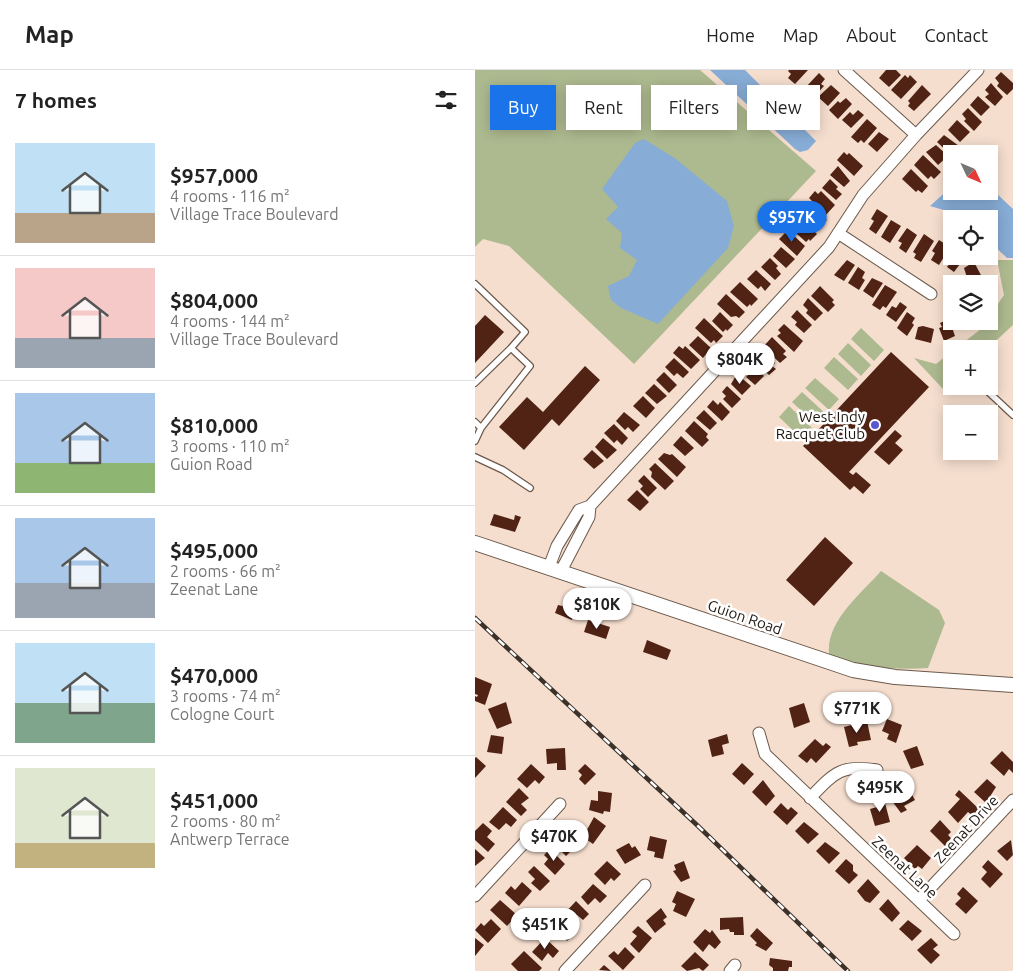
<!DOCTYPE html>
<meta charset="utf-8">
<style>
body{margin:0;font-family:Ubuntu,sans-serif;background:#f2f2f2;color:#222;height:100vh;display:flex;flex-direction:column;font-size:19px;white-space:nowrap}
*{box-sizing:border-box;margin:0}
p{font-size:16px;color:#767676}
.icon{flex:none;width:28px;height:28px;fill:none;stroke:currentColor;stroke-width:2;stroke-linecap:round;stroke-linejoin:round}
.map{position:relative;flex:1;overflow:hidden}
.side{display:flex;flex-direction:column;background:#fff;width:475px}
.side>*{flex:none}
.hud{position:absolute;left:15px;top:15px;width:448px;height:45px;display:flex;gap:10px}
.needle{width:32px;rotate:134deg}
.buttons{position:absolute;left:468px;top:75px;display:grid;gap:10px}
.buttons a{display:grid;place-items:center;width:55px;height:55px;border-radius:0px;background:#fff;box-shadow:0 2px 12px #0003;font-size:25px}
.price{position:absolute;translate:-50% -42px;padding:0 11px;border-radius:18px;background:#fff;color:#222;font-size:16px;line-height:32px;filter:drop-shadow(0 1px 2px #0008)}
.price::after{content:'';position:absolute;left:50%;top:30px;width:15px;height:11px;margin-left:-8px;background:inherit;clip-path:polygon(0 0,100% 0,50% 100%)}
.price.active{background:#1a73e8;color:#fff}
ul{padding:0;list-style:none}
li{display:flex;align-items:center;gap:15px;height:125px;padding:0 15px}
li+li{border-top:1px solid #e0e0e0}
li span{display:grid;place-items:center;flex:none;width:140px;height:100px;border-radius:0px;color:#555}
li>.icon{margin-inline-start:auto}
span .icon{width:60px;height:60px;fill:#fffc;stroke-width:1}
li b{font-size:21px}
h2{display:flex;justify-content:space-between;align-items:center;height:60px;padding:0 15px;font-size:21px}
.tag{padding:0 18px;border-radius:0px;background:#fff;box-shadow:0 2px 12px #0003;font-size:18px;line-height:45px}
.tag.active{background:#1a73e8;color:#fff}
header{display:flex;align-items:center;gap:30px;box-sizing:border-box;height:70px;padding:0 25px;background:#fff;border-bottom:1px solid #e0e0e0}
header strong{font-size:24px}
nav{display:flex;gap:28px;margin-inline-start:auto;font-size:18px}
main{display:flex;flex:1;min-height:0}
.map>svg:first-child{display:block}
.green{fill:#adb98f}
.water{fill:#87acd5}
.building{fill:#502315}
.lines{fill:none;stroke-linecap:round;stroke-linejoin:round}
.service-casing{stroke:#6c594b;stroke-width:8}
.minor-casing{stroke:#6c594b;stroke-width:13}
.tertiary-casing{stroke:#6c594b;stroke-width:16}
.service{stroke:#fff;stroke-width:5.5}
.minor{stroke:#fff;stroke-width:11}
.tertiary{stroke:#fff;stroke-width:14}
.rail-casing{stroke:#3c322a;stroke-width:4.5}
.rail{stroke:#fff;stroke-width:2.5;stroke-dasharray:8;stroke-linecap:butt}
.poi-dot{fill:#5957ce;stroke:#fff;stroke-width:2}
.labels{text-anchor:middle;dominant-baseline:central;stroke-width:5;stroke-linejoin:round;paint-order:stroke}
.poi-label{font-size:15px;fill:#1e1610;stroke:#fff;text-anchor:end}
.street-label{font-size:15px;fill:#1e1610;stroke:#fff}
</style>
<header>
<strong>Map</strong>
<nav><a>Home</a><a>Map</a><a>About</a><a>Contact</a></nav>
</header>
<main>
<section class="side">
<h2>7 homes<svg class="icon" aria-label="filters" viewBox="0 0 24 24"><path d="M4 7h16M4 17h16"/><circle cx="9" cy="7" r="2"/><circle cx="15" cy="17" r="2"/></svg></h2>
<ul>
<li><span style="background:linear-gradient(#bfe0f5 70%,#b9a48a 0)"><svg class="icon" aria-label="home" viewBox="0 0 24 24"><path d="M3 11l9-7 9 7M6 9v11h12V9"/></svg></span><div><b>$957,000</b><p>4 rooms · 116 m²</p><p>Village Trace Boulevard</p></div></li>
<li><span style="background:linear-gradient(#f6c9c9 70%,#9aa5b1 0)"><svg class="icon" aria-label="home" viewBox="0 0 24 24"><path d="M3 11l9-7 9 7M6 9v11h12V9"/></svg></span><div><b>$804,000</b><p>4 rooms · 144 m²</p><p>Village Trace Boulevard</p></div></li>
<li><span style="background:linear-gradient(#a9c7e8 70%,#8fb573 0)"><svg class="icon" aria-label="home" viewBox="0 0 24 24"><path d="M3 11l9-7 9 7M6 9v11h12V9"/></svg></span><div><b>$810,000</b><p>3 rooms · 110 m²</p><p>Guion Road</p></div></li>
<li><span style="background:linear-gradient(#a9c7e8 65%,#9aa5b1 0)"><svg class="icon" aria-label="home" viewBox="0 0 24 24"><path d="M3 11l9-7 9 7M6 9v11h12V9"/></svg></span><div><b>$495,000</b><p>2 rooms · 66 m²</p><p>Zeenat Lane</p></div></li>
<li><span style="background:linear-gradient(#bfe0f5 60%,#7fa58c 0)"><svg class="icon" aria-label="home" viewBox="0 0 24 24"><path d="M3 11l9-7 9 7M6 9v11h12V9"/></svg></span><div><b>$470,000</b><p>3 rooms · 74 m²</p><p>Cologne Court</p></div></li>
<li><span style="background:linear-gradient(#dfe7d0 75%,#c2b280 0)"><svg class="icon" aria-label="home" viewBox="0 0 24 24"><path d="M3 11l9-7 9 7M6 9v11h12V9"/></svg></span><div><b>$451,000</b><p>2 rooms · 80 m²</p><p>Antwerp Terrace</p></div></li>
</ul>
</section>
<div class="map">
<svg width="538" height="901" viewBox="0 0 538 901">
<rect width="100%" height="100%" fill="#f5dece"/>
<!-- green -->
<path class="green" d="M0,0H225L341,101L159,294L34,176L8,169L0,177Z
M522,190H538V255L512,279H480L506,259L511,251H514V247L529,225Z
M386,258L409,280L399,291L376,269Z
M373,273L396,295L386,306L363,284Z
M476,282V312L468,319L439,288L461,294Z
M359,287L383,309L373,320L349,298Z
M340,308L364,329L354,340L330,318Z
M327,322L351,344L341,354L317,332Z
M314,336L337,358L327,369L304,347Z
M406,501L464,540L470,553L453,598C420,600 385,598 354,584C351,551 386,524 406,501Z"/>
<!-- water -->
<path class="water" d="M235,0H270L341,71L333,80L325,82L320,79Z
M169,69L201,89L252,131L259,156L253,178L183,254L146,238L136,230L133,216L154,206L162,190L145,178L147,163L131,149L143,137L127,119L160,73Z
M514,91L517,93L520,122L538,139V188H532L514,171V149H484L472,141L455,136L476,117V121H514Z"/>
<!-- building -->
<path class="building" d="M314,0H333L320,14L313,8L316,4L313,1Z
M411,0H421L426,5L414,17L404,8Z
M526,2L538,13V19L532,25L522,16L524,13L520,8Z
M344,3L350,9L346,14L349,16L339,27L330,18Z
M430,5L433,8L435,5L442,12L426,29L416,20Z
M516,13L528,27L520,36L510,27L514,24L510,20Z
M356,15L365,23L353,36L343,27Z
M447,15L456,24L439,41L433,36L435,33L433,31Z
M503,26L515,37L506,46L495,35Z
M371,28L377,34L363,49L354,40L363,31L365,33Z
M493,38L507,52L499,61L489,51L491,49L487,44Z
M383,40L389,45L376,58L367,50L375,42L378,45Z
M392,49L402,58L389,73L386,70L383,73L376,67Z
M482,50L495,62L485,72L473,60Z
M404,62L414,69L402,82L393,74Z
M469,65L484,76L476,85L462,72Z
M461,75L473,86L463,95L451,82Z
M369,82L372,85L374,83L388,96L379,106L362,90Z
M448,85L466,102L459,109L456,106L453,109L439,95Z
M363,96L375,111L369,117L355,105Z
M436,99L453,116L447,123L443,120L441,122L427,109Z
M355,109L363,117L361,119L367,124L361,130L347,118Z
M340,121L343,124L346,121L360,135L351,145L334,128Z
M341,139L352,150L342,159L331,149Z
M402,139L413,146L401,164L394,159L399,151L396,149Z
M324,147L342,164L335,171L334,169L331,172L314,157Z
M416,150L426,156L415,173L406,167Z
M432,158L442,165L431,183L424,178L427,173L423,171Z
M310,163L314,166L316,163L330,176L322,186L304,169Z
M449,164L459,171L446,192L439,188L441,184L438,182Z
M464,170L475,177L464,195L456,190L460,183L457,181Z
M306,177L320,189L311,198L298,186Z
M476,184V186H491L479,202L472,197L477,190L473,187Z
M295,188L303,196L301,198L306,204L300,210L286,197Z
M372,190L380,195L369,211L359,205Z
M499,192L507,207L494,214L489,198Z
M383,197L390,202L387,208L390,210L384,220L373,213Z
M281,200L296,214L290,221L286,216L283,219L272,209Z
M397,208L408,213L398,228L388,221Z
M265,212L283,229L276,236L275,234L272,237L255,222Z
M410,215L422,222L411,238L408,236L405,240L397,235Z
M345,216L359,230L357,232L360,235L353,242L336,226Z
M251,224L270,242L264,248L261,246L256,247L242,234Z
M333,228L348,243L340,251L331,243L333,240L328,235Z
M425,232L432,237L421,252L411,245L417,236L421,238Z
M322,240L337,255L329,263L320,255L322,252L316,247Z
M245,242L258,255L252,261L251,259L248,262L237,251Z
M432,242L440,248L437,253L439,255L432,266L422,258Z
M10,245L29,262L0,293V256Z
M229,248L248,266L241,273L239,270L236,273L220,258Z
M474,249L480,266L469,271L464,258L467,257L465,253Z
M483,251H496L491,257Z
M309,254L328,271L319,282L302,266L306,263L303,260Z
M448,256L459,259L456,273L440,269L443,257Z
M223,266L236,278L228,288L214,275Z
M297,267L311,281L308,284L312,287L305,293L288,277Z
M204,276L208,279L210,276L225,290L216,299L198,283Z
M286,279L300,293L297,296L301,299L294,305L277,289Z
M416,282L454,317L374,402L378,405L381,402L396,415L388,424L379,416L375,420L328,376Z
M199,288L214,302L208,308L202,303L199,306L190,297Z
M275,292L289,306L280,315L271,307L274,304L268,298Z
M110,296L125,310L84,356L77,349L49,380L24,357L52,327L68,342Z
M189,302L202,315L194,323L181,310Z
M262,304L276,316L267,325L256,314Z
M179,314L192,326L182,334L170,323Z
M252,316L266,329L257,338L248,329L251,326L247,322Z
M168,326L180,338L171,348L158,336Z
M238,330L243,335L245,332L255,342L247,351L232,337Z
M229,340L242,353L235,360L221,348Z
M149,342L165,355L158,362L153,357L150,360L141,351Z
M219,351L233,364L231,367L234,370L227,377L210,361Z
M139,354L153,368L147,375L142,370L139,373L129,363Z
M420,360L427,366L420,373L428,380L414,395L399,382Z
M206,366L219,378L210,386L198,375Z
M128,368L142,380L132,389L120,377Z
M117,380L129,391L119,399L108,389Z
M189,383L195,385L197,384L211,397L202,407L183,389Z
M180,393L199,411L190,420L176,407L177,402L174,399Z
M169,405L182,418L173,427L165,419L168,416L163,411Z
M162,420L174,432L165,441L152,430Z
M19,444L39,450L40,445L46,447L40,462L15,455Z
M350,467L378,493L339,536L311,510Z
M83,535L100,539L97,550L80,543Z
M113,550L135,557L131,569L109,562Z
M172,570L196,580L192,590L168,582Z
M0,607L17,614L10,635L0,631V626L2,627L3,625L0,624Z
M31,632L37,653L22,659L13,639Z
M329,633L335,652L319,658L314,638Z
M412,649L427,655L421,673L412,669L414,664L407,661Z
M392,651L396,670L382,672L383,675L374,677L369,657Z
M252,664L254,673L247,675L249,684L237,687L233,670Z
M16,665L29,667L27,684L12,682Z
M340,669L348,676L351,673L356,677L341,693L336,688L332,693L323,686Z
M442,676L449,695L436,699L428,681Z
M90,678L91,700H82V693L72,694L71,679Z
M527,681L538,692V703L534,699L529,706L515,693Z
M1,687L11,696L0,708V688Z
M267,693L279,704L269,715L257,704Z
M56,694L70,707L64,714L60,710L52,718L42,709Z
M110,694L121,704L110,715L104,709L107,705L103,701Z
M512,709L521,717L511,733L499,722Z
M288,710L300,726L291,736L277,722Z
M432,716L440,730L429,736L432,740L426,743L417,731L419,730L417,726Z
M44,718L54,728L46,734L52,740L46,746L31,732Z
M484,720L504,739L498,746L493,742L483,753L473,742L485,729L480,725Z
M123,721L137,723L135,742L129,741L128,744L114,740L116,730L123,731Z
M409,729L415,752L400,756L395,739L402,737L400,731Z
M306,733L313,740L316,737L323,743L312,755L298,742Z
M28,737L42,750L36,757L31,753L24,760L14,752Z
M119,747L131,756L118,774L108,767Z
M465,750L476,762L473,765L476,768L470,776L455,761Z
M329,752L344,764L333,774L320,761Z
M8,753L17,761L12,767L20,774L13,782L0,770V761Z
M96,763L105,772L91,786L77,772L83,766L88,771Z
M175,766L192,770L188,789L179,787L180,782L172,780Z
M536,770L538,785L532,791L522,781Z
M350,772L365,783L354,794L341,781Z
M154,773L157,778L160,776L166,785L150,794L141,780Z
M442,775L456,788L447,799L443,796L440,799L429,788Z
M0,779L10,788L0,796Z
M75,779L90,794L80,805L69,794L73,789L69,785Z
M371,789L378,795V801L383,805L374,814L360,801Z
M513,790L528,804L515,818L506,809L512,802L507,797Z
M132,791L146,804L139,811L136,808L130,815L119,804Z
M209,791L215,808L206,812L198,801L201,800L199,795Z
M59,796L75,811L65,821L56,813L60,809L53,802Z
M393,809L405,822L395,833L390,831L382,821Z
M47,812L57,821L44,836L30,823L36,816L40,820Z
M118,814L132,826L125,833L120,828L113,835L106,827Z
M488,817L503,831L491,844L480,834L486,828L482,824Z
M202,821L220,829L211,847L198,841L201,834L197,832Z
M413,829L425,843L417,852L404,839Z
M25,830L42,845L32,856L15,840Z
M101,831L114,844L108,850L102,845L96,852L88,845Z
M186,838L192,847L188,850L191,854L180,863L171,851Z
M268,847L269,865H259V862H255L254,859L245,860V848Z
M16,849L26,859L13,873L0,860L6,853L9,856Z
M82,849L99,864L92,871L87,866L83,870L72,860Z
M433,850L447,861L437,871L424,859Z
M163,856L177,868L164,883L155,874L162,866L157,862Z
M282,858L298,873L291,881L280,875L282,873L275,866Z
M230,859L235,863L237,860L246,872L240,879L234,874L228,882L218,872Z
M0,868L9,875L0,886Z
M70,868L84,881L78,888L73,883L67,891L57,882Z
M456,868L463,875L458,879L465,885L456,894L442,880Z
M150,877L160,887L148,900L133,886L139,881L143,885Z
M49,881L67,898L64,901H43L36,894Z
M220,882L234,895L228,901L224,898L212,901L206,896Z
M295,888L317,891V897H314L313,901H298V898L294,895Z
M129,895L136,901L124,900Z"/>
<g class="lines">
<!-- service casing -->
<g class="service-casing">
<path id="service" d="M0,214L50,262L36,278
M0,313L36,278L55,296L6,358L0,371
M507,316L538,345
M0,352L6,358
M0,387L28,400L55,418"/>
</g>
<!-- minor casing -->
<g class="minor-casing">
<path id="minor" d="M369,0L441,65
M363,163L456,224
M74,497L82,476L104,440L115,436
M86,501L114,447L115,436L354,177L388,125L441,65L503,0
M284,663L290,684L479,864
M335,728C359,703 366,694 402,700
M0,826L85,734
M444,830L538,730
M90,901L170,815
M255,901L260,895"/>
</g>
<!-- tertiary casing -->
<g class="tertiary-casing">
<path id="tertiary" d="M0,473L378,600L420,607L538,615"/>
</g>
<!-- service -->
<use href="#service" class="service"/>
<!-- minor -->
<use href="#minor" class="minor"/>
<!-- tertiary -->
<use href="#tertiary" class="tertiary"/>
<!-- rail casing -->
<g class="rail-casing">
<path id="rail" d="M0,548L223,756L373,901"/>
</g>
<!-- rail -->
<use href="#rail" class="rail"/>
</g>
<!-- markers -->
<circle class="poi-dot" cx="400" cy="355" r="5"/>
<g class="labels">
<!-- poi labels -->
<g class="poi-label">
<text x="390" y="346">West Indy<tspan x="390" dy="17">Racquet Club</tspan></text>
</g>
<!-- street labels -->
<g class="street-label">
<text transform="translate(270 547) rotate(19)">Guion Road</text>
<text transform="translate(491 759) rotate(-47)">Zeenat Drive</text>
<text transform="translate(430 797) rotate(43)">Zeenat Lane</text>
</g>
</g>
</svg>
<div class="buttons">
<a><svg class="needle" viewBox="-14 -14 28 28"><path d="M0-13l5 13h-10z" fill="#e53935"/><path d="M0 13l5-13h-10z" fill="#767676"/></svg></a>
<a><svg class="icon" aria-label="locate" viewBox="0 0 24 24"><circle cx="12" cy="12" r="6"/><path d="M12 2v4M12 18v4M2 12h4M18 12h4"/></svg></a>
<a><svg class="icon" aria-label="layers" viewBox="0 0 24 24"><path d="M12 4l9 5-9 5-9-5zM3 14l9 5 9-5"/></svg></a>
<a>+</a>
<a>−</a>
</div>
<b class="price active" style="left:317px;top:173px">$957K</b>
<b class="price" style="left:265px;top:315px">$804K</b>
<b class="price" style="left:122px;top:560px">$810K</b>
<b class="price" style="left:382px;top:664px">$771K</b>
<b class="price" style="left:405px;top:743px">$495K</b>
<b class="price" style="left:79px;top:792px">$470K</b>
<b class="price" style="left:70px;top:880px">$451K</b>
<div class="hud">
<a class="tag active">Buy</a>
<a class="tag">Rent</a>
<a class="tag">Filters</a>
<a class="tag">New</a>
</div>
</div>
</main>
